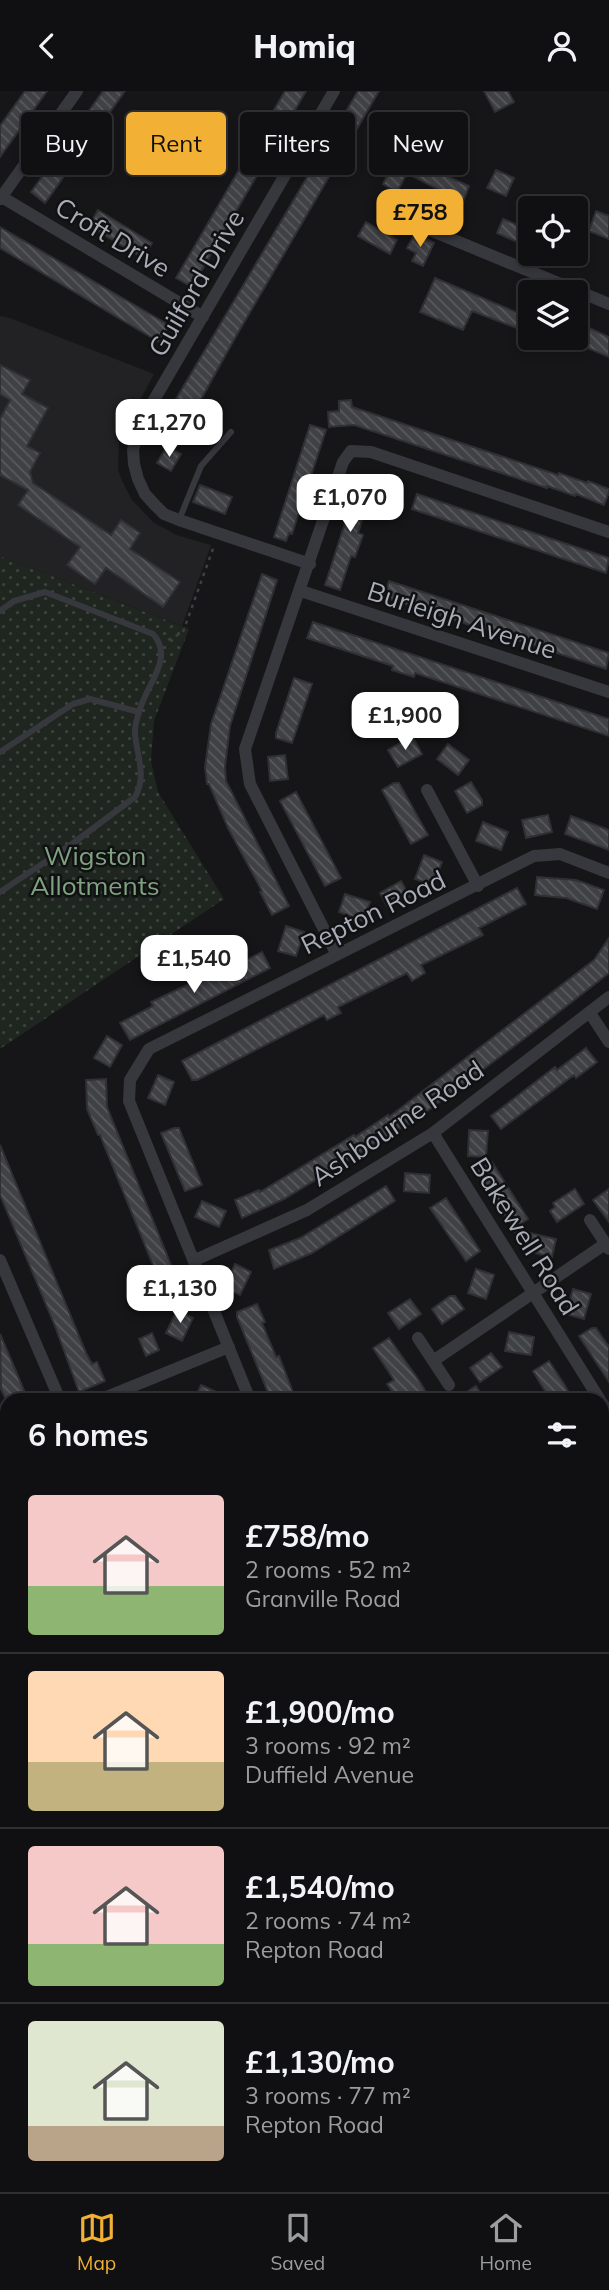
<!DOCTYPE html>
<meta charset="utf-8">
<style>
body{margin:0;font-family:Mulish,sans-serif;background:#19191b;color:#f1f3f6;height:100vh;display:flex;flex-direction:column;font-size:26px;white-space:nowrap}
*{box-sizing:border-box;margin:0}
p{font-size:23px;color:#9c9d9f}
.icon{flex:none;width:38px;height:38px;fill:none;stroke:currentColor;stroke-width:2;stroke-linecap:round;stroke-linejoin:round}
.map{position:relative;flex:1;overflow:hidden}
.panel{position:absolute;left:0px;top:1302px;width:609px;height:800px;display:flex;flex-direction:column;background:#101012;border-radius:21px 21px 0 0;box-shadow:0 4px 10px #0003,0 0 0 2px #303032}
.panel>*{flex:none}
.hud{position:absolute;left:21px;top:21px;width:567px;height:63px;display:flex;gap:14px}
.tools{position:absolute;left:518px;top:105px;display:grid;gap:14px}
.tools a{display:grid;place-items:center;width:70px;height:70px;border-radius:7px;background:#101012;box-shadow:0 4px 10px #0003,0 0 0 2px #303032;font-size:35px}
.price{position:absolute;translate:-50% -60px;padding:0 16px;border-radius:14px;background:#fff;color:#222;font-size:23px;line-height:46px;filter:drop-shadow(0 2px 4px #0008)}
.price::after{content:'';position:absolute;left:50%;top:42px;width:21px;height:16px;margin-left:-10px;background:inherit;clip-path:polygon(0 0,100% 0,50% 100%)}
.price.active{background:#f2b134;color:#111}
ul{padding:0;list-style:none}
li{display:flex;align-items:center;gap:21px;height:175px;padding:0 28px}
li+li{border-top:2px solid #303032}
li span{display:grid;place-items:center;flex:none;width:196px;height:140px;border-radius:7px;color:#555}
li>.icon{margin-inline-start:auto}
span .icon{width:84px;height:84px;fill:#fffc;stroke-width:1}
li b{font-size:30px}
h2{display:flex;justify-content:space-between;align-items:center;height:84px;padding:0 28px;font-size:30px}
.chip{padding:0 24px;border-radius:7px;background:#101012;box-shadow:0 4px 10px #0003,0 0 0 2px #303032;font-size:24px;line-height:63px}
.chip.active{background:#f2b134;color:#111}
header{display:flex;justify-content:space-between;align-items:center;height:91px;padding:0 28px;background:#101012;font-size:32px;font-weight:800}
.tab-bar{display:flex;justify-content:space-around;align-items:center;height:98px;border-top:2px solid #303032;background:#101012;font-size:19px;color:#9c9d9f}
.tab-bar a{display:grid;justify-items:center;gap:4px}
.tab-bar .active{color:#f2b134}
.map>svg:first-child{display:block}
.built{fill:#222225}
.green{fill:url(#green-dots)}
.building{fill:url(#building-back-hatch);stroke:#303034;stroke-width:2}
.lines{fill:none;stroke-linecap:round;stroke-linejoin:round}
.path{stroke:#3d3f44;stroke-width:2.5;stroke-dasharray:3.5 5;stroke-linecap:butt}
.lane{stroke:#37383d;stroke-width:6}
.street{stroke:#37383d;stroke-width:12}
.secondary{stroke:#45474d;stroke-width:18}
.labels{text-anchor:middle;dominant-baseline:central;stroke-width:5;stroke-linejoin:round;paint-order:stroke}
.street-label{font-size:26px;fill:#a8adb8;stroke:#111113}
.park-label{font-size:26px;fill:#7fa381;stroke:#111113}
</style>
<header><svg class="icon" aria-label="back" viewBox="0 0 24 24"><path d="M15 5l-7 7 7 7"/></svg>Homiq<svg class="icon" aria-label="person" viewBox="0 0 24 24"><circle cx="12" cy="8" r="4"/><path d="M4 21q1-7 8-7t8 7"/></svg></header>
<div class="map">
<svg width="609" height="2101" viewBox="0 0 609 2101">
<defs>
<pattern id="green-dots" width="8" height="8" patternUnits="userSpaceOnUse" patternTransform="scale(1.75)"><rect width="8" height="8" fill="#1e261f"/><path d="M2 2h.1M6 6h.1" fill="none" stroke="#3c433d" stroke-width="1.8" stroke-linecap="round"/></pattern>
<pattern id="building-back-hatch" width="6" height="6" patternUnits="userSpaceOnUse" patternTransform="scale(1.75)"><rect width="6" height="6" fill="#404145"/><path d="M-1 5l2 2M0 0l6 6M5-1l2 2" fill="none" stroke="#595a5e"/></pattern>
</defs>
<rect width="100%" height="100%" fill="#161618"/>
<!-- built -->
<path class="built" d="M0,225L10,227L154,283L119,348L118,379L123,392L132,409L153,431L176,444L211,454L182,535L0,465Z"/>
<!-- green -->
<path class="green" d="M0,465L189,538L154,630L151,670L158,701L224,808L0,958Z"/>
<!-- building -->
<path class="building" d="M25,0H47L0,66V35Z
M103,0H125L45,112L31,101Z
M285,0H306L192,196L176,187Z
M358,0H379L235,247L174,357L158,347L166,332L163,330Z
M484,0H508L514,11L495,21Z
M400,60L432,77L431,78L469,95L459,121L439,112L443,101L407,82L397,101L383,93Z
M496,79L514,87L506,105L487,97Z
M98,119L152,152L143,167L89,135Z
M596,120L609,125V148L589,140Z
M576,123L589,130L576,156Z
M503,128L523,136L517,151L497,142Z
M366,131L397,149L390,163L358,145Z
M0,136L169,234L159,251L0,157Z
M415,142L434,152L423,175L412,170L416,162L407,157Z
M435,187L530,227V242L472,220L463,239L420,221Z
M576,231L609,246V266L576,252Z
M0,274L30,289L22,303L48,317L27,355L40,362L30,381L33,392L111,444L121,429L140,442L130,458L180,491L163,516L106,477L95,493L67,474L80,456L18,414L28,399L0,384V328L10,309L0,303Z
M351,309L352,316L558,384L559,382L587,392L588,390L609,398V401L604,414L576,403L575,405L547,395V397L354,334L329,336L328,321L339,320V310Z
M310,334L326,339L292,443L289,442L286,450L274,446Z
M167,355L181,363L171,380L157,372Z
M360,385L375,390L358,442L363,444L355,466L351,465L340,499L325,494Z
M200,394L232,406L225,423L193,411Z
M417,403L609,467L606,482L412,418Z
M262,483L277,489L230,635L225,676L226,690L289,815L272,824L260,801L262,800L228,737L209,693H207L205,676L211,633Z
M389,490L609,562L606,578L384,506Z
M313,531L609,628V645L415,582L414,586L392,579L393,575L307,547Z
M294,587L312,593L292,652L276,647V642Z
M412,645L422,663L398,676L388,659Z
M448,653L469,669L458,684L437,668Z
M285,664L288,688L270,690L268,666Z
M471,691L482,709V714L467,722L455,700Z
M394,692H399L428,744L411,753L382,699Z
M296,701L341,787L325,795L280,710Z
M548,724L552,741L526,747L522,729Z
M571,725L609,739V759L565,743Z
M483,731L508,741L501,759L476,750Z
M424,764L442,771L433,794L415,788Z
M537,786L576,789L604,799L597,818L566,807L535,804Z
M401,790L410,806L388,817L380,802Z
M517,797L526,813L479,837L483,844L421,874L425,882L412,890L407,882L338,916L341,922L327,929L324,924L197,989H192L182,970Z
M345,803L370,811L363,830L339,821Z
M286,835L304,841L296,865L278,860Z
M609,847V882L537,938L410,1033L409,1032L284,1108L242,1127L235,1109L259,1099L260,1101L354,1044L355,1046L388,1024L389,1026L594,869Z
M262,861L270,877L130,949L120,932L153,915L151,911L215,881L213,877L230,868L234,875Z
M107,945L122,954L110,976L94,967Z
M586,957L597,971L576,987L574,984L501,1038L491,1025L555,976L557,979Z
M158,984L174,991L165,1014L148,1007Z
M106,988L107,1016L180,1196V1200L166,1206L100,1044H98L87,1018L86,989Z
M174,1037H179L202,1094L185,1100L161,1042Z
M469,1039L488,1040L486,1066L468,1065Z
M0,1054L86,1262L92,1273L97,1271L105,1290L79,1301L55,1235L0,1104Z
M492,1071L528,1128L513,1138L476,1081Z
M405,1082L430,1084L429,1102L404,1100Z
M386,1095L395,1110L312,1162L274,1178L269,1159L300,1147Z
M575,1098L584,1113L557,1131L550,1120L555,1116L553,1112Z
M609,1098V1131L593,1109Z
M446,1107L480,1160L466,1170L430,1117Z
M202,1110L226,1120L219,1136L195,1126Z
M513,1138L556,1148L552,1166L527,1160Z
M235,1173L251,1181L240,1204L224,1197Z
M476,1178L494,1184L486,1208L468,1202Z
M573,1198L591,1203L584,1228L566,1223Z
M450,1205H455L464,1218L442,1233L432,1218Z
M410,1208L421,1223L399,1238L388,1222Z
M257,1213L265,1231L262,1232L276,1266L279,1265L296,1309H274L271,1303L269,1304L237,1226V1221Z
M177,1219L193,1227L182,1250L166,1242Z
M592,1237H596L609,1256V1291L579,1245Z
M509,1241L534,1246L531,1264L505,1260Z
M152,1242L159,1259L146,1265L139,1248Z
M0,1243L15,1278L28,1309H6L1,1298Z
M389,1247L418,1288L431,1309H398L387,1293L394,1289L373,1257Z
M491,1262L502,1276L480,1291L470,1277Z
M549,1270L564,1293L573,1309H551L540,1292L533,1280Z
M201,1294L234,1309H194Z
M476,1295L485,1309H455Z"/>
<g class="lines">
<!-- path -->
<path class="path" d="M168,549L183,541L214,455"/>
<!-- lane -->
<path class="lane" d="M179,429L201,375L231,341
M0,520L14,510L45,501L153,543C175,567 146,594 139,621C137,628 134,636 135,643C137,665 147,685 135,706L72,753L0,801
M0,661L73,613L90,608L139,621"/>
<!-- street -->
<path class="street" d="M0,105L203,226
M0,108L77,0
M420,135L609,213
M310,473L179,429L164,423L154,413L145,403L138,388L134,373L133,359L137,343L154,309L334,0
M301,500L609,601
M427,699L478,795
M337,864L250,693L245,658L343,371L351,360L371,361L609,441
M590,922L609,951
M433,1042L600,1309
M590,1129L609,1158
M0,1169L60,1309
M195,1169L307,1119L433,1042L609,906
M418,1247L449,1294
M433,1270L605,1153
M99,1309L229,1256
M250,1309L129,1010L130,989L149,958L534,765L560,763L609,782
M602,1312L609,1323
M0,1349L7,1346
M602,1384L609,1379
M602,1624L609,1619
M602,1883L609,1874
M0,2005L7,2002
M602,2019L609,2024
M424,2101L429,2095"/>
<!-- secondary -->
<path class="secondary" d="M0,1705L7,1725
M115,2095L117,2101"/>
</g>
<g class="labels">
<!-- street labels -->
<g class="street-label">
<text transform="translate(113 146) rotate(31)">Croft Drive</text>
<text transform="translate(196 192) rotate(-60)">Guilford Drive</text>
<text transform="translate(462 529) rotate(18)">Burleigh Avenue</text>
<text transform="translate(373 821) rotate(-26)">Repton Road</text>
<text transform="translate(397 1032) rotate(-34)">Ashbourne Road</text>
<text transform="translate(525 1145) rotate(58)">Bakewell Road</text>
</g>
<!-- park labels -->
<g class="park-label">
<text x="95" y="764">Wigston<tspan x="95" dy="30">Allotments</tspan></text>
</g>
</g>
</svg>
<div class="tools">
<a><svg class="icon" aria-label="locate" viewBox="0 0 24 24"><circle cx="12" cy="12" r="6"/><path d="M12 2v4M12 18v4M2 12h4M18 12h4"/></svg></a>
<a><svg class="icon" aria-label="layers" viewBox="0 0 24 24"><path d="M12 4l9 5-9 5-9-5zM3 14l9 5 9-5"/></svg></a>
</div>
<b class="price active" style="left:420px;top:158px">£758</b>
<b class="price" style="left:169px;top:368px">£1,270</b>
<b class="price" style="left:350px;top:443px">£1,070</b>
<b class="price" style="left:405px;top:661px">£1,900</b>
<b class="price" style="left:194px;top:904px">£1,540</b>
<b class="price" style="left:180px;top:1234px">£1,130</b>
<div class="hud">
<a class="chip">Buy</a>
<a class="chip active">Rent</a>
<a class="chip">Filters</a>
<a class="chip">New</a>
</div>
<section class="panel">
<h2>6 homes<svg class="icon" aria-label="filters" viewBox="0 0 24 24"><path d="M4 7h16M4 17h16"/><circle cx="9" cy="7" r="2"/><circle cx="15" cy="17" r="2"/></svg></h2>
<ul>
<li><span style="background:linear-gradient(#f6c9c9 65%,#8fb573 0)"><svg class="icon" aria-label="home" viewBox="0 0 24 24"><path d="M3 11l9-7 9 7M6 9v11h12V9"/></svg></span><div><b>£758/mo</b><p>2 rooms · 52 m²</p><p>Granville Road</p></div></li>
<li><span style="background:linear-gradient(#ffd9b3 65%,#c2b280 0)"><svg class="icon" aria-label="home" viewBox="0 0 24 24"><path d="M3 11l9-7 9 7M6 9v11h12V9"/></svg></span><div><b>£1,900/mo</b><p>3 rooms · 92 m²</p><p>Duffield Avenue</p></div></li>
<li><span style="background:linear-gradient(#f6c9c9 70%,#8fb573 0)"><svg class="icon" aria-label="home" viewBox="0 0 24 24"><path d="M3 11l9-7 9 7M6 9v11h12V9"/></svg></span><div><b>£1,540/mo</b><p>2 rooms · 74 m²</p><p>Repton Road</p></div></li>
<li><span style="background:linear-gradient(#dfe7d0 75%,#b9a48a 0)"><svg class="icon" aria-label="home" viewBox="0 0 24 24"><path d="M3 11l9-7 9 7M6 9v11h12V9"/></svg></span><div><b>£1,130/mo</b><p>3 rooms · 77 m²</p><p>Repton Road</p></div></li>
</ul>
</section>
</div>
<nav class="tab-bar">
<a class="active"><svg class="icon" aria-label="map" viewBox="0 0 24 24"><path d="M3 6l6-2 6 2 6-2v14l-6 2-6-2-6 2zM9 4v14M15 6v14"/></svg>Map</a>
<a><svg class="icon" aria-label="saved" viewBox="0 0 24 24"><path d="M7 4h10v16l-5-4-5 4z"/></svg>Saved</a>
<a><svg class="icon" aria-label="home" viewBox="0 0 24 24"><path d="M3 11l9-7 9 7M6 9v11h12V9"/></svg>Home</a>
</nav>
